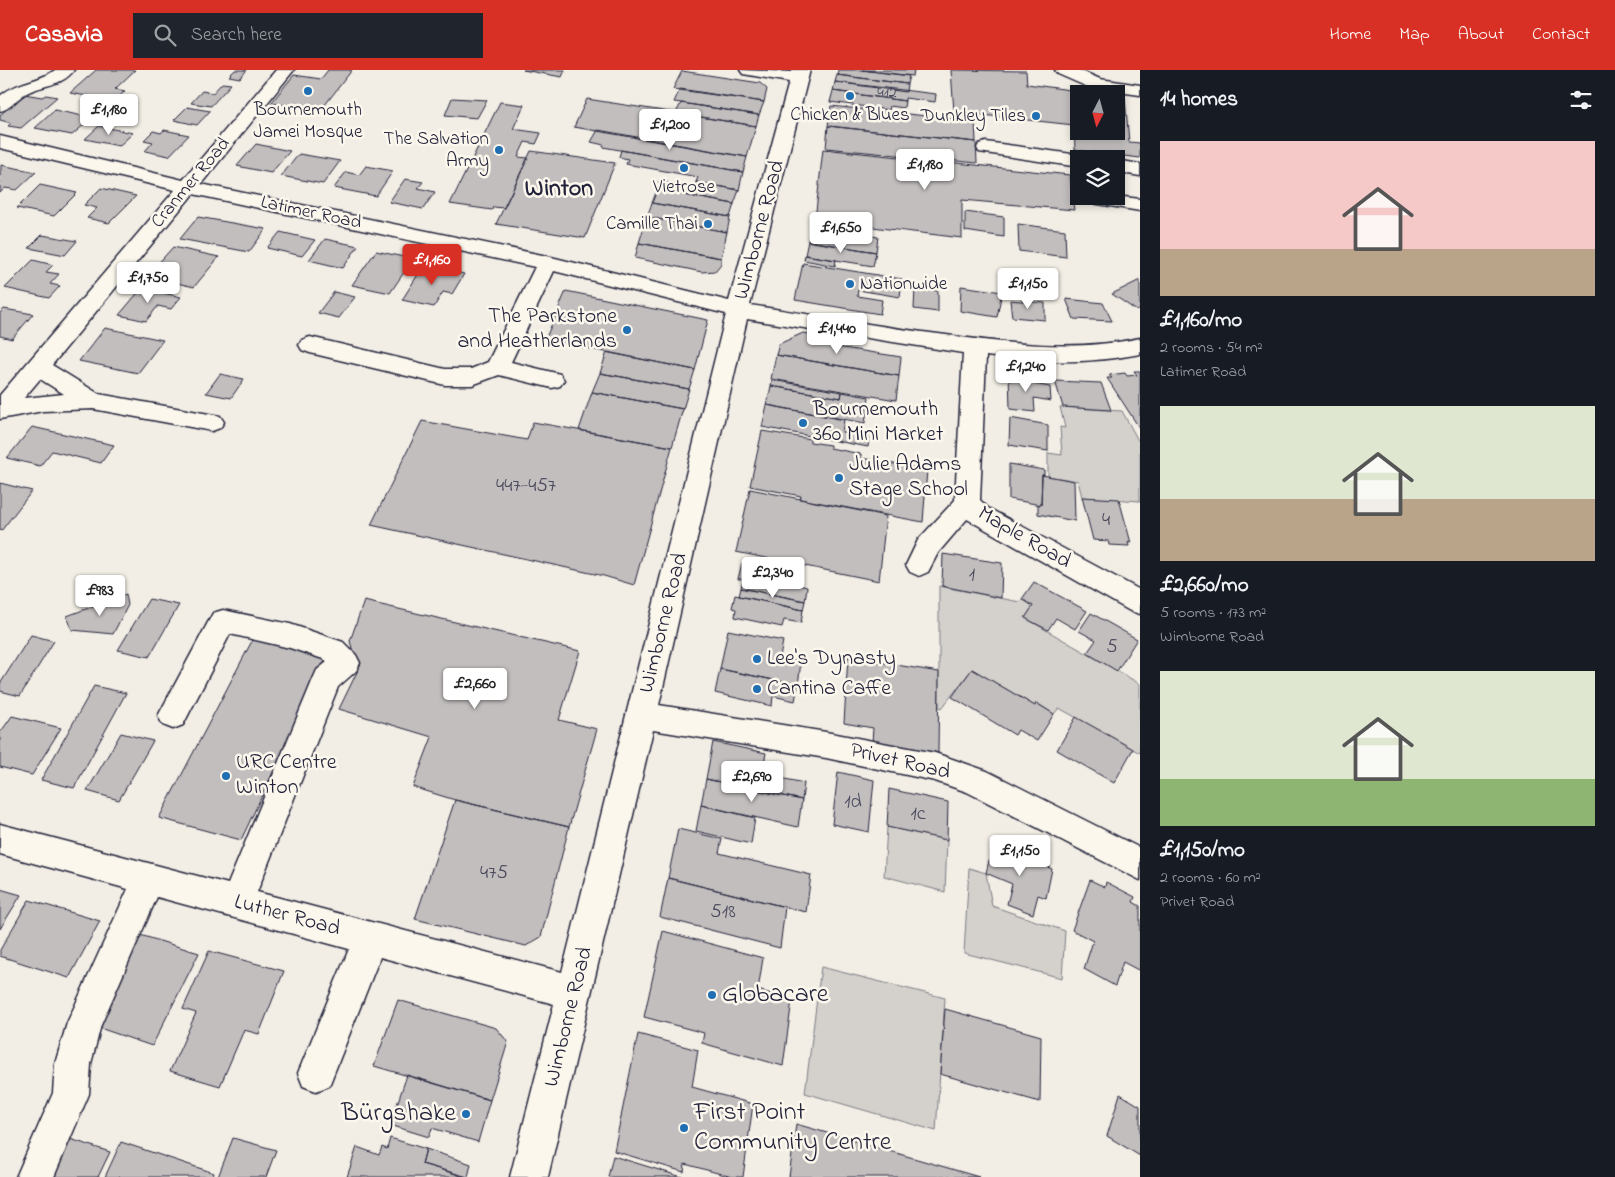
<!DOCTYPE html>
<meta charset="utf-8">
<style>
body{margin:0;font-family:"Indie Flower",sans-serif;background:#20242c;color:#f1f3f6;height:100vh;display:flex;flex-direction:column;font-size:19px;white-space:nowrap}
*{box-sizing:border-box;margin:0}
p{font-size:16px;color:#9ea1a6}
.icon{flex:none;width:28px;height:28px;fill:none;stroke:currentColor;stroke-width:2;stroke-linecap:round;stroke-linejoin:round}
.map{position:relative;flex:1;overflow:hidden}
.panel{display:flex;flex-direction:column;background:#171b24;width:475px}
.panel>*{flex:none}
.needle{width:32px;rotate:186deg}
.buttons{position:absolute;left:1070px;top:15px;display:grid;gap:10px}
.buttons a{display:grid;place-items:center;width:55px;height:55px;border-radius:0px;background:#171b24;box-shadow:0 2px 8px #0003;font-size:25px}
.price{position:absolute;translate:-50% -42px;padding:0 11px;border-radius:5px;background:#fff;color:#222;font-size:16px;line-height:32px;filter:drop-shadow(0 1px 2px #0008)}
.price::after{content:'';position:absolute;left:50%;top:30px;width:15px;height:11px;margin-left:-8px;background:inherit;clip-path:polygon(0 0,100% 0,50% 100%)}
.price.current{background:#d93025;color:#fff}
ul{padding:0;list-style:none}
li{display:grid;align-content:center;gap:10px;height:265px;padding:0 20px}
li span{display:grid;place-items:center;height:155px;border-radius:0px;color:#555}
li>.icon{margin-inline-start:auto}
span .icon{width:90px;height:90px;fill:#fffc;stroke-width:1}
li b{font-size:21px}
h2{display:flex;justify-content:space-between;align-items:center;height:60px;padding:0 20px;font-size:21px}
header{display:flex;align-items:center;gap:30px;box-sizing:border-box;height:70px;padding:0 25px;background:#d93025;color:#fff}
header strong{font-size:24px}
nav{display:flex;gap:28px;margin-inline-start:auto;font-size:18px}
.search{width:350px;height:45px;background:#20242c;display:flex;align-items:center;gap:12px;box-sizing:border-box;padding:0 18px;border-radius:0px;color:#9ea1a6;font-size:19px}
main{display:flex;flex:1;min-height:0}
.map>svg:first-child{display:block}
.green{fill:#d4d1cc;stroke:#7b7a84}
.building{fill:#c2bebe;stroke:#22223b}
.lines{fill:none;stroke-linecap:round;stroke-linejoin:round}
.minor-casing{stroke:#22223b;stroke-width:3}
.minor{fill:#fbf7ec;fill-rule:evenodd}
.poi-dot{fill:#1f6fb2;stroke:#fbf7ec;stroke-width:2}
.labels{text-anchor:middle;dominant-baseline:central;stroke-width:5;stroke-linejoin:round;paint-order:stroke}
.far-number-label{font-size:16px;fill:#4a495c}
.far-poi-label{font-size:19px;fill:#22223b;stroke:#fbf7ec}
.far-street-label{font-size:19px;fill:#22223b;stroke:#fbf7ec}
.number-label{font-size:20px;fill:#4a495c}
.street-label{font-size:22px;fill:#22223b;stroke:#fbf7ec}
.poi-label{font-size:22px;fill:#22223b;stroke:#fbf7ec;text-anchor:start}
.far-district-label{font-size:24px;font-weight:bold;fill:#22223b;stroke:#fbf7ec}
.near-poi-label{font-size:26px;fill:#22223b;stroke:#fbf7ec;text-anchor:start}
</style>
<header>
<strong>Casavia</strong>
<div class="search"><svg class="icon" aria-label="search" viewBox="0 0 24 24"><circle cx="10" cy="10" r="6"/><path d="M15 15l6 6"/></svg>Search here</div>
<nav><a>Home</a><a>Map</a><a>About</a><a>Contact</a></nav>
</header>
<main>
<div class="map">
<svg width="1140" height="1107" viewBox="0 0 1140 1107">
<rect width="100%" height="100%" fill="#f2eee5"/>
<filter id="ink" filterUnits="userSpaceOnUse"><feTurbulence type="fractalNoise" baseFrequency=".02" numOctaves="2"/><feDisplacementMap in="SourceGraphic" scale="10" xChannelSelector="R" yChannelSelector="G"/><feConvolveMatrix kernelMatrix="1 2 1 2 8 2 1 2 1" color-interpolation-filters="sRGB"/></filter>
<g filter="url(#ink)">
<!-- green -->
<path class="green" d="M1060,337L1122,341L1140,374V431L1082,427L1078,411L1048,406V383L1062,385L1060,357L1065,358Z
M939,516L1020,532L1022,529L1033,536L1025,548L1140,614V683L1059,638L1054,644L1037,633L1035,636L972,599L942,638L939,637Z
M887,757L947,770L945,822L884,806Z
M969,798L986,803L992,836L1065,861L1062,908L964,883Z
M821,897L945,928L936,1061L805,1023Z"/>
<!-- building -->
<path class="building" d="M96,0H135L115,19L125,21L115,31L70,23Z
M235,0H247L240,8L229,6Z
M328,0H352L321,40L271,33L294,5L321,9Z
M523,0H565L562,7Z
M838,0H862L909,6L907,14L837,5Z
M862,0H914L913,6Z
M951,0L1026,1L1027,14L1099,24H1079V61H1116V26L1125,27L1129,72L1140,73V88L1075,80L1074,55L954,42Z
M682,1L760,13L767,19L764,32L673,19Z
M837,5L907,14L906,22L835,12Z
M835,12L936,24L935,32L905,28V31L833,21Z
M222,13L231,14L211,36L191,33L202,21L213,23Z
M680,19L764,32L759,45L681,33L674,32Z
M833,21L905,31L904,38L890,36L889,40L830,32Z
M24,24L42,27L46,25L57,27L21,58L8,56L11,53L0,50V45Z
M452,28L487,30L477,48L445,45Z
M587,29L676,43L756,56L747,87L574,57Z
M500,32L524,35L513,59L541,63L536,74L525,72L518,87L528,88L504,138L493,137L492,140L450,134Z
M681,33L759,45L756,56L676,43Z
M831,36L975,51L976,72L828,56Z
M187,37L210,41L197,55L174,50Z
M55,40L92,48L72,65L35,58Z
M99,56L133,63L119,76L85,69Z
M828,56L976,72L977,93L826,78Z
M164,60L189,65L169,86L145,81L153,72L144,70L153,61L161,63Z
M598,60L747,87L743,102L603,77L604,75L591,72Z
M256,74L290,81L271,103L237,96Z
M823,79L1070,105L1074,140L962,130V168L815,150Z
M621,80L743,102L739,120L696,112L698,107L626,94L628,89L619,87Z
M531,81L615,93L585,168L496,154Z
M299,84L340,91L323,114L281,106Z
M1,95L36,102L17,120L5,118L0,123Z
M366,96L393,101L376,126L334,118L346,102L359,105Z
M405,109L423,112L418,118L435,122L423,139L389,132Z
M659,111L694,118L696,112L739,120L734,134L657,120Z
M40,115L77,123L54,146L17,138Z
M101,118L136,126L109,153L87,148L97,138L84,135Z
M657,120L734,134L730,147L652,133Z
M652,133L730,147L727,162L647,147Z
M965,142L1004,147V167L965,161Z
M198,147L266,159L249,182L180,169Z
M647,147L727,162L721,188L639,173Z
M1018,154L1065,160L1066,187L1019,181Z
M812,156L878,167L876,182L808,171Z
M280,162L315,170L302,186L267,178Z
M42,165L77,171L65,185L29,178Z
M325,169L358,176L343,198L309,190Z
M808,171L876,182L873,196L805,185Z
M639,173L721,188V194L715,201L702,202L635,188Z
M173,177L219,187L194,217L147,206Z
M376,181L413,189L390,223L352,215Z
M805,185L836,190L835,196L804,190Z
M33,190L53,195L46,202L59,204L50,214L60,216L49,228L5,218Z
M803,193L902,209L900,227L858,220L857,226L882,230L880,244L795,230Z
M424,195L464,204L452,224L443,222L434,237L402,230Z
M1140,210V239L1137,241L1112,224Z
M961,216L1002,222L997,247L960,241Z
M142,218L181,227L171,239L158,236L146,251L119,245Z
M915,218L938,221V242L914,239Z
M566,221L708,250L695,300L545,270Z
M334,222L355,227L339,248L318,243Z
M1066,229L1103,233L1112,251L1074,249Z
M1010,230L1045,233V250L1012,247Z
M4,239L33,244L12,269L0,266V243Z
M105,258L163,270L138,303L79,291Z
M803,263L838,269L837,277L901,287L899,306L776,285L779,274Z
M607,282L695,300L689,319L600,303Z
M776,285L899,306L896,330L771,309Z
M1134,301H1140V359L1107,308H1112L1109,305L1125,303L1127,306L1137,305Z
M600,303L689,319L683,339L592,322Z
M220,304L244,309L231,328L206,323Z
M1009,304L1034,308V314L1050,317L1051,331L1034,328L1035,342L1010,339Z
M772,310L842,322L841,328L771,316Z
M1055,311L1101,313L1111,340L1063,337Z
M771,316L841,328L842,322L869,327L865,353L767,335Z
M592,322L683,339L672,377L579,360Z
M767,335L844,350L842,362L869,367L868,377L762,357Z
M1010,348L1048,355V381L1009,375Z
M422,351L527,370L533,352L672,377L634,515L604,506L371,455Z
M32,357L114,375L101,393L52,381L40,396L7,388Z
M762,361L810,369V372L830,375V378L861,384V388L927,400L923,452L800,429L801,426L750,416Z
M1009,394L1044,400V405H1042L1041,435L1009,429Z
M1042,405L1074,411L1075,451L1038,444V434L1041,435Z
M0,413L32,421L1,461L0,460Z
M750,419L886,446L879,511L736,482Z
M1082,427L1119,429L1131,473L1128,472L1129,476L1109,475L1108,471L1093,470Z
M943,484L1002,493L1001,528L942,516Z
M746,491L792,501L790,513L807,517L805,531L741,518L743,509H738L742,493L746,494Z
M1034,512L1087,541L1075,559L1056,548L1048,560L1025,548L1033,536L1022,529Z
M741,518L805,531L803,540L739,526Z
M126,524L128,535L113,564L72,560L67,546Z
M735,525L803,540L801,553L784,550L782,557L735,547L736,539L732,538Z
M149,529L179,535L149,587L118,580Z
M364,531L580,581L559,650L597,659L569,757L455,730L413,717L432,667L339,639L358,600L350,571Z
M1091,543L1137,569L1117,601L1087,583L1096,570L1079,561Z
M728,560L783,571L780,587L801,592L798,615L720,599Z
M31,565L54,571L20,626L0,621V614Z
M253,569L328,586L241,770L159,748Z
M848,587L939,602L938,683L872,672L873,658L844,653Z
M720,599L798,615L795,631L773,626L772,636L715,623Z
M972,599L1035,636L1036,633L1054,644L1037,671L1018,660L1015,665L952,627Z
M94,616L126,623L74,718L41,710Z
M12,646L61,658L32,705L0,697V663Z
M1076,647L1133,679L1114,713L1057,680Z
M121,663L153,671L119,730L87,721Z
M713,672L766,683L762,704L804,713L802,730L706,709Z
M838,702L874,710L869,762L832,754Z
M706,709L802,730L798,757L701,735Z
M889,719L948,732L947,770L887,757Z
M455,730L569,757L541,867L526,876L415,849Z
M701,735L755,748L751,774L696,761Z
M678,759L722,769L719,783L811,805L806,842L668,808Z
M993,774L1052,799L1046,828L1038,825L1033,844L1007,834L1012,814L986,803Z
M668,808L785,837L780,878L660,847Z
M1090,810L1105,817L1106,812L1135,827L1133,832L1140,836V901L1123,892L1115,916L1084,899L1093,871L1072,860Z
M0,819L21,825L0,859Z
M29,830L100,851L69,908L0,886V880Z
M663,861L763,888L758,920L792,930L783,996L702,973L704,963L644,947Z
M137,864L199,883L152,976L88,954Z
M209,881L284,901L259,964L244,960L220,1016L170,1001L196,943L183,939Z
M398,930L496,958L508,972L490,1030L374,996Z
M945,939L1041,966L1040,1032L940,1004Z
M638,964L698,980L692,1017L753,1034L743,1107H732L685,1094L684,1102L614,1081Z
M407,1005L490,1030L478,1072L432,1058L429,1067L390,1055Z
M1120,1024L1140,1036V1086L1107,1066Z
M796,1054L979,1107H789Z
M233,1068L276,1080L266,1107H218Z
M390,1068L426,1079L422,1094L465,1107H347L357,1077L379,1085L382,1077L387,1079Z
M70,1069L110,1082L98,1107H52Z
M121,1072L214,1103L213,1107H105Z
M426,1079L471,1094L468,1107L422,1094Z
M613,1086L682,1107H608Z"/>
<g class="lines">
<!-- minor casing -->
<g class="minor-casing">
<path id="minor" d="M55,0H74C62,17 42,14 25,24C16,29 11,39 0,41V26C19,10 37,13 55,0Z
M276,0H294L201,114L547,186L729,231L789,12L749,5L743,4L740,0L792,2V0H810L750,235C815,245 881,257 946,265C1011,274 1075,282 1140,268V284C1089,294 1037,293 986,286L980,430L988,438L1140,520V544L1130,541L967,449L938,483L928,502L919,506L910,502L906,495L918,470L955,430L963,283L747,249L659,635L826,662L935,683L987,701L1140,778V810L967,722L935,711L826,688L653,660L548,1107H510L554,934L380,887L329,1016L316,1021L303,1016L298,1003L349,879L157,827L101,955L91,994L89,1024L54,1107H16L53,1023L55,994L67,953L128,819L0,784V754L228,814L313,609L317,600L327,592L323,589L290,578L230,564L183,655L173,659L163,655L158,646L213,543L223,540L290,554L343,572L356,585L360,593L356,601L338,617L257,822L562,902L726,244L554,201L511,292L560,304L564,310L560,316L552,318L499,305L472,315H445L310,283L302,280L299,275L302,270L310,267L445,299H471L488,292L535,197L193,124L52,295L99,324L220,346L224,352L220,358L212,361L93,339L43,341L0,349V325L175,120L0,78V66L183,110ZM40,309L64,324L24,328Z
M1055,0H1079L1100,9L1140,15V25L1090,18L1058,4Z
M986,72L1079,85L1087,89H1079V97L979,82L977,78L979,74Z
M1116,90L1140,94V106L1116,102Z
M1091,126H1116L1140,129V141L1092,133L1089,129Z"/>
</g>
<!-- minor -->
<use href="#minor" class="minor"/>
</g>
</g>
<!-- markers -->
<g class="poi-dot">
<circle cx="308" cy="21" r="5"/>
<circle cx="850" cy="26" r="5"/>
<circle cx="1036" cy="46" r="5"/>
<circle cx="499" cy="80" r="5"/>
<circle cx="684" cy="98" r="5"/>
<circle cx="708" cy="154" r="5"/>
<circle cx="850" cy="214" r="5"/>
<circle cx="627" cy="260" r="5"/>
<circle cx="803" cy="353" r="5"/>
<circle cx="839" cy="408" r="5"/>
<circle cx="757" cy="589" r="5"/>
<circle cx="757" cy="619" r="5"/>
<circle cx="226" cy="706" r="5"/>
<circle cx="712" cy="925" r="5"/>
<circle cx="466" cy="1044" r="5"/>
<circle cx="684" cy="1058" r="5"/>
</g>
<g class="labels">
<!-- far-number labels -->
<g class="far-number-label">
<text x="887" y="23">412</text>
</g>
<!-- far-poi labels -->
<g class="far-poi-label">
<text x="308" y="40">Bournemouth<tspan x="308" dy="22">Jamei Mosque</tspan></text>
<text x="850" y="45">Chicken &amp; Blues</text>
<text x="1026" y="46" text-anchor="end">Dunkley Tiles</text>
<text x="489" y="69" text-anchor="end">The Salvation<tspan x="489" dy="22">Army</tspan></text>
<text x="684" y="117">Vietrose</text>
<text x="698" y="154" text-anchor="end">Camille Thai</text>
<text x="860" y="214" text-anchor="start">Nationwide</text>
</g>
<!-- far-street labels -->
<g class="far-street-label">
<text transform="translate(191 113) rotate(-50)">Cranmer Road</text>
<text transform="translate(311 143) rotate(12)">Latimer Road</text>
</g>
<!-- number labels -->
<g class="number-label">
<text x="526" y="416">447-457</text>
<text x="1106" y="450">4</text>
<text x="972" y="505">1</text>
<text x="1112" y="577">5</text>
<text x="853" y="732">1d</text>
<text x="918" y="744">1c</text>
<text x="494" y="803">475</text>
<text x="723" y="842">518</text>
</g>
<!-- street labels -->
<g class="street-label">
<text transform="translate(760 160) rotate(-75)">Wimborne Road</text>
<text transform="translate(1024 468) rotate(30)">Maple Road</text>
<text transform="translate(664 553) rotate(-76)">Wimborne Road</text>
<text transform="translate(900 692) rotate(13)">Privet Road</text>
<text transform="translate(287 846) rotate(15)">Luther Road</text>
<text transform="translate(569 947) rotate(-76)">Wimborne Road</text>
</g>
<!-- poi labels -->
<g class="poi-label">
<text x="617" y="247" text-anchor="end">The Parkstone<tspan x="617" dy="25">and Heatherlands</tspan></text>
<text x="813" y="340">Bournemouth<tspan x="813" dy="25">360 Mini Market</tspan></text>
<text x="849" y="395">Julie Adams<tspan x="849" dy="25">Stage School</tspan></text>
<text x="767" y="589">Lee's Dynasty</text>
<text x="767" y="619">Cantina Caffe</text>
<text x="236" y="693">URC Centre<tspan x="236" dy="25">Winton</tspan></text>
</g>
<!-- far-district labels -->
<g class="far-district-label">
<text x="559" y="119">Winton</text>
</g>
<!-- near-poi labels -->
<g class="near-poi-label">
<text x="722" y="925">Globacare</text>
<text x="694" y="1043">First Point<tspan x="694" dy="30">Community Centre</tspan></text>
<text x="456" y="1044" text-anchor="end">Bürgshake</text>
</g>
</g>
</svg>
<div class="buttons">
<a><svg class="needle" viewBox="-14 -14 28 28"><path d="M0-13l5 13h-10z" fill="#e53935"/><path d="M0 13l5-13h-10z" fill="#9ea1a6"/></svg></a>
<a><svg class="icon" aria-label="layers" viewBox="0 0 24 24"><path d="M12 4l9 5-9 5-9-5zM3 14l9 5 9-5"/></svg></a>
</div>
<b class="price" style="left:109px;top:66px">£1,180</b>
<b class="price" style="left:670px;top:81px">£1,200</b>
<b class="price" style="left:925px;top:121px">£1,180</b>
<b class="price" style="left:841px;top:184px">£1,650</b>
<b class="price current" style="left:432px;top:216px">£1,160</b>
<b class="price" style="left:148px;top:234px">£1,750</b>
<b class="price" style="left:1028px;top:240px">£1,150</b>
<b class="price" style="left:837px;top:285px">£1,440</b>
<b class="price" style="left:1026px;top:323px">£1,240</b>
<b class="price" style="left:773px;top:529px">£2,340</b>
<b class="price" style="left:100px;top:547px">£983</b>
<b class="price" style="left:475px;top:640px">£2,660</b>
<b class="price" style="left:752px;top:733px">£2,690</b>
<b class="price" style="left:1020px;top:807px">£1,150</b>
</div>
<section class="panel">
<h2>14 homes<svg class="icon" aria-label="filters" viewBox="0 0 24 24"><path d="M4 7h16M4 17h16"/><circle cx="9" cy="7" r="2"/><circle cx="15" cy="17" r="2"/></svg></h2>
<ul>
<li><span style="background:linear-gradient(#f6c9c9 70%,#b9a48a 0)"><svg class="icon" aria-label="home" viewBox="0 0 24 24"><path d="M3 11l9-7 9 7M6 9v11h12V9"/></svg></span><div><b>£1,160/mo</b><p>2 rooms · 54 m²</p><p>Latimer Road</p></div></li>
<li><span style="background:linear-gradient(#dfe7d0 60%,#b9a48a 0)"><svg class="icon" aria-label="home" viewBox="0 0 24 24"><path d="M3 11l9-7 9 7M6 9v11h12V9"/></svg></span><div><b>£2,660/mo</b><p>5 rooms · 173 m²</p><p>Wimborne Road</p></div></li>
<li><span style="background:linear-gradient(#dfe7d0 70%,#8fb573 0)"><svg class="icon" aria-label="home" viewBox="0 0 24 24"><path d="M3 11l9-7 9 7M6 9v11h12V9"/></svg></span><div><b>£1,150/mo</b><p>2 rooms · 60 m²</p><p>Privet Road</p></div></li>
</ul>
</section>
</main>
